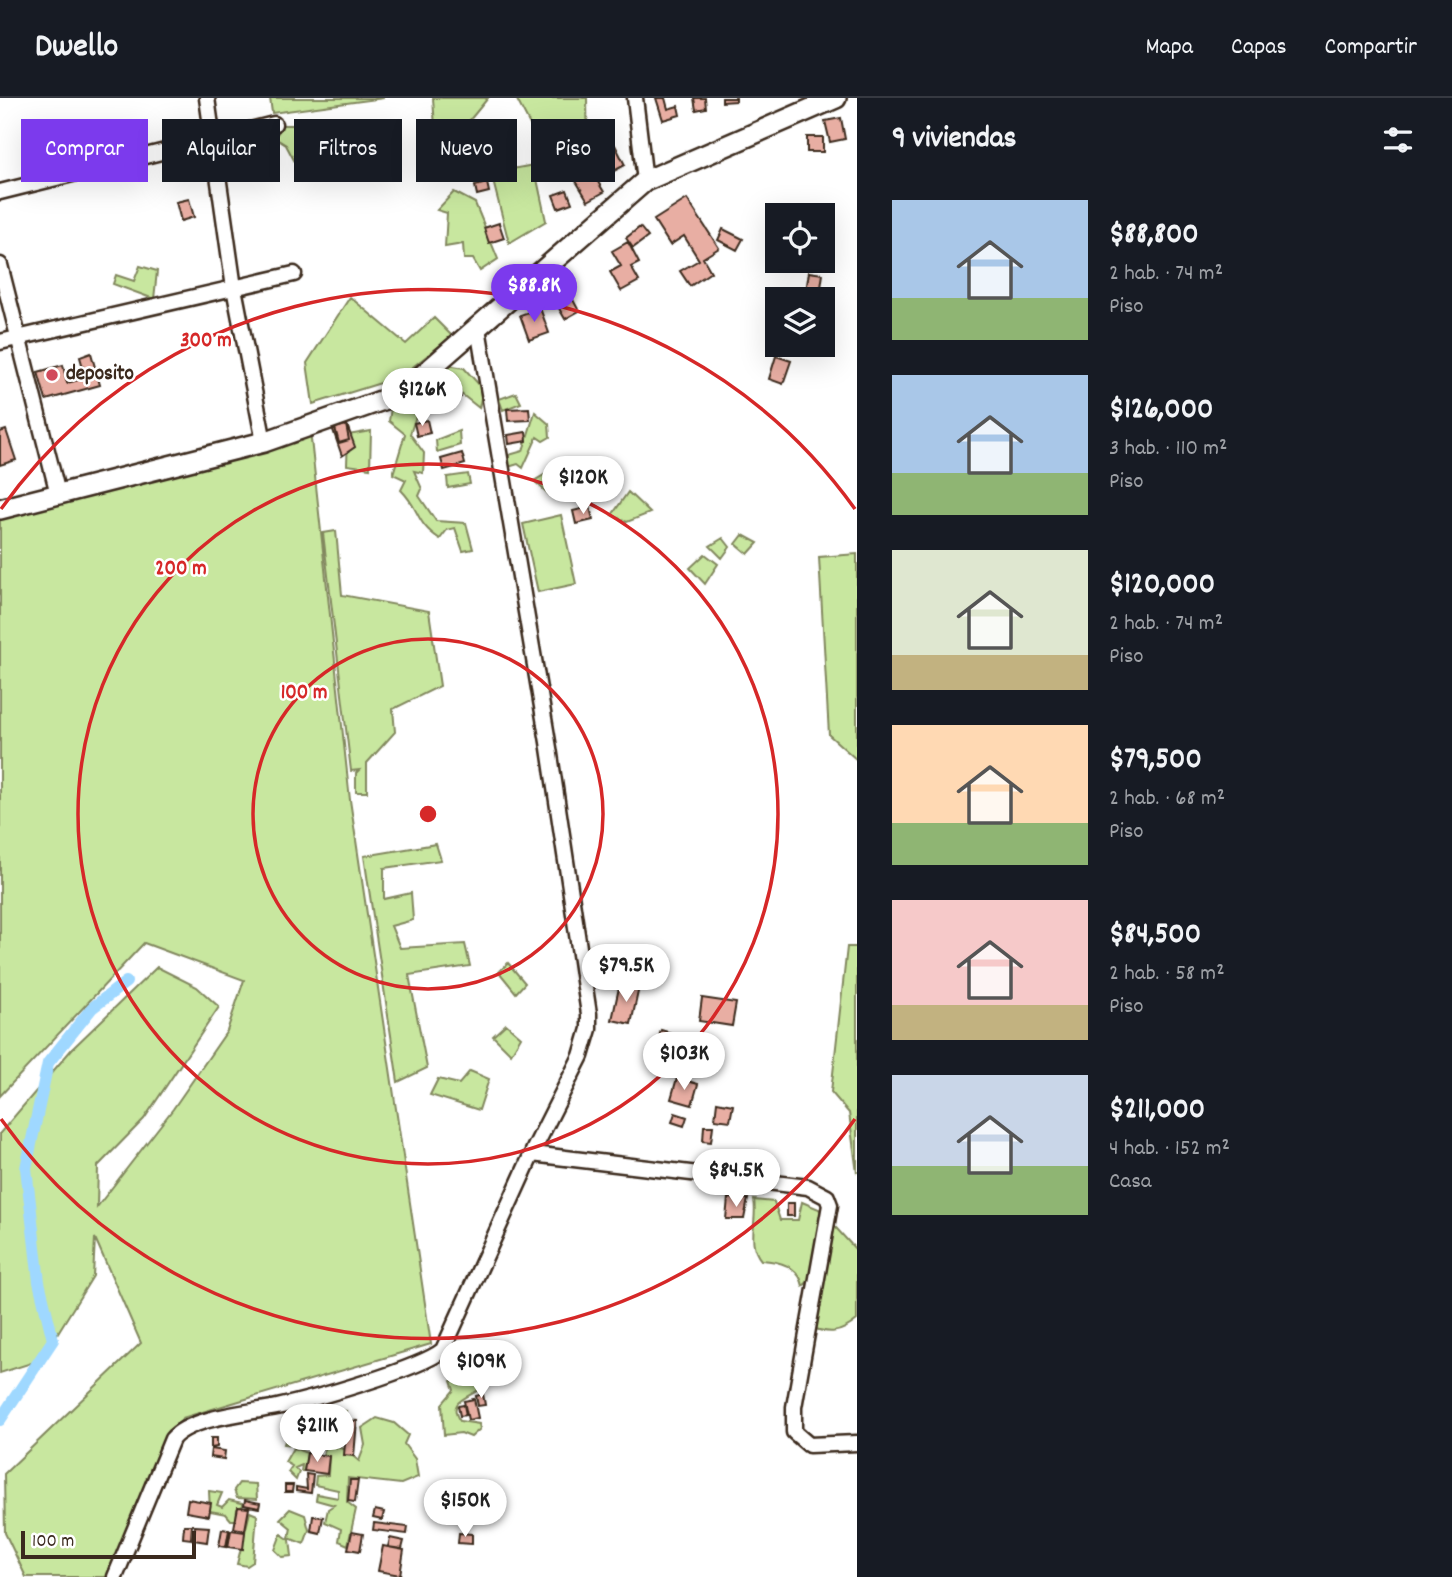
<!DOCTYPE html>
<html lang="es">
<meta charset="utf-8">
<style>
body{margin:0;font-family:Dekko,sans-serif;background:#242831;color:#f1f3f6;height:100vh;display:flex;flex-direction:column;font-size:26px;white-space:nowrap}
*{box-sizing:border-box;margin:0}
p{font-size:23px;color:#9ea1a6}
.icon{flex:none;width:38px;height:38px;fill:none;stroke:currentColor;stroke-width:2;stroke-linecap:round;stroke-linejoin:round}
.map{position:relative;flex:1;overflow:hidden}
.panel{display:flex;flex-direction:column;background:#171b24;width:595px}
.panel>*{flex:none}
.hud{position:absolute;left:21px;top:21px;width:665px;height:63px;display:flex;gap:14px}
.fabs{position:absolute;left:765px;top:105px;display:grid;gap:14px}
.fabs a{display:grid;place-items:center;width:70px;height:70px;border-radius:0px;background:#171b24;box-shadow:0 7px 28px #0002;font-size:35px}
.scale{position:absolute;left:21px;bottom:18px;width:175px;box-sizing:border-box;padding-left:7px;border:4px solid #3b2a1e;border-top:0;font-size:19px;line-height:24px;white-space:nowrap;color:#3b2a1e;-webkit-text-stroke:5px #fff;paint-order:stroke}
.price{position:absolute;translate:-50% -60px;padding:0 16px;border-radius:24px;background:#fff;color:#222;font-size:23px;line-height:46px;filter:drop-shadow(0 2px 4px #0008)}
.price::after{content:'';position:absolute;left:50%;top:42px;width:21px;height:16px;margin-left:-10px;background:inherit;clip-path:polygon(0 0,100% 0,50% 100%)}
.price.on{background:#7c3aed;color:#fff}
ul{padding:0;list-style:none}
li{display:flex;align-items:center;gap:21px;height:175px;padding:0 35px}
li span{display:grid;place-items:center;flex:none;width:196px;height:140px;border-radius:0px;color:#555}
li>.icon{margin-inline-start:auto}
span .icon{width:84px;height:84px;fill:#fffc;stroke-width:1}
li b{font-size:30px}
h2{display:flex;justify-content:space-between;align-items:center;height:84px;padding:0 35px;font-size:30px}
.tag{padding:0 24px;border-radius:0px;background:#171b24;box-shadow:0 7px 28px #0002;font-size:24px;line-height:63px}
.tag.on{background:#7c3aed;color:#fff}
header{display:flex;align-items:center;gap:42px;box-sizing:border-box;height:98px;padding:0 35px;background:#171b24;border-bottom:2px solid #363941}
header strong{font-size:33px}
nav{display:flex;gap:38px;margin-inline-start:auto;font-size:24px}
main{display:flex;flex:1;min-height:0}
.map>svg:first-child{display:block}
.green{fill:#c8e79f;stroke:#82885e;stroke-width:2}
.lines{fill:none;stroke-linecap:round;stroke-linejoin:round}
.canal{stroke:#9fd8ff;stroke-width:12}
.building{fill:#e8aea3;stroke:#3b2a1e;stroke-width:2}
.street-casing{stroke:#3b2a1e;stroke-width:19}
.secondary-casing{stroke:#3b2a1e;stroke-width:24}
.street{stroke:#fff;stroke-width:14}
.secondary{stroke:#fff;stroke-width:19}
.ring{fill:none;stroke:#d62828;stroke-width:3.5}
.poi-dot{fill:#d1495b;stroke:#fff;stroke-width:2.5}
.labels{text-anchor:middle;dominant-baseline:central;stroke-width:5;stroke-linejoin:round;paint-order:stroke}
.poi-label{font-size:21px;font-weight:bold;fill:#3b2a1e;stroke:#fff;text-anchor:start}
.centre{fill:#d62828;stroke:#fff;stroke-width:3.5}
.ring-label{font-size:21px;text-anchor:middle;font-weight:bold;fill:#d62828;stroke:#fff;stroke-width:5;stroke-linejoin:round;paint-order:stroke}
</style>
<header>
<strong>Dwello</strong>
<nav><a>Mapa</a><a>Capas</a><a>Compartir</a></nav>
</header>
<main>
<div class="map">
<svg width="857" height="1479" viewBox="0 0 857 1479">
<rect width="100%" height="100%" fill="#fff"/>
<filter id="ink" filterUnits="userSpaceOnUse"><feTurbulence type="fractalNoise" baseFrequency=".0143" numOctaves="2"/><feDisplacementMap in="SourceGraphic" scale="14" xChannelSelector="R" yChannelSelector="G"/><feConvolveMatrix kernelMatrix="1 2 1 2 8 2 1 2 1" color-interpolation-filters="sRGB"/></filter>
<g filter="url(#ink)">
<!-- green -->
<path class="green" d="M270,0H384L272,15Z
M433,0H488L455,40L436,44Z
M516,0H587L588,57L555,75Z
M282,27H299L331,38L327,58L313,56L302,77L286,47L275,40Z
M534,67L546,123L509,145L491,75Z
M454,94L475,105L498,161L480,173L473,161H464L463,146L445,149L447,115L437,112Z
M140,168L157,173L154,201L113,186L116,177L134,183Z
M350,199L406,246L434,220L452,238L400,279L313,306L307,265Z
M448,267L464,270L483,291L479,310L460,295L456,278L438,283L433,273Z
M516,295L521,305L503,312L499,301Z
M392,303H407L416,318L410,336L424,355L423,375L414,373L422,391L419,398L436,423L466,425L473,451L463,453L455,430L447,432L440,441C414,424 421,412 401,392L406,382L393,376L405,336L389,323Z
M535,314L549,326L550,339L543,343L537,339L523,370L518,366L508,369L509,357L523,353Z
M310,332L350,702L431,1246L182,1320L112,1479H26L5,1435L4,1376L141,1245L95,1140L93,1178L41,1262L0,1275V1035L72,951L157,869L197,889L219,909L144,1021L98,1068L97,1109L173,1011L227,933L244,882L144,845L0,998V410Z
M371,333L370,370L347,367L348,337Z
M459,333L460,347L437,354L436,342Z
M549,374L558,384L553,400L534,383Z
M468,376L470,386L448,390L447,379Z
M628,394L650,415L627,424L612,417Z
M561,417L576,486L538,494L523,426Z
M336,433L342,497L429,513L440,588L393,611L395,634L367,665V694H356V675L359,672L351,673L323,435Z
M743,437L758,445L748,456L736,446Z
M723,440L730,449L722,460L710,448Z
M705,456L718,466L705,486L690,470Z
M857,456V662L829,637L819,459Z
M436,746L441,762L384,770V801L411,795L413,822L391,828L400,850L465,846L470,868L409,877L427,970L398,984L364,758Z
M847,849H857V1075L849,1015L831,994Z
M508,865L525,885L516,895L499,874Z
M506,926L521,939L511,956L493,938Z
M470,973L489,981L479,1012L430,997L438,981L459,986Z
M754,1102L774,1104L780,1122H798L802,1104L819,1111L857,1153V1222C840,1236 829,1237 808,1228L811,1181L803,1188C799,1168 780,1163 761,1162C746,1144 758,1123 754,1102Z
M470,1280L482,1282L485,1286C475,1300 444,1300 460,1323L479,1326L480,1331L471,1339L461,1335L444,1337L442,1306L454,1292L451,1283Z
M334,1312L346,1313L335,1349L344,1351L359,1363L365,1347L362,1330L377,1320L394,1325L408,1337L404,1346L415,1361L418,1379L401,1386L348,1380L347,1404L356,1411L348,1447L339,1443L341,1431L325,1424L328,1411L334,1407L316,1402L317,1396L338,1400V1392L315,1387L316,1378L328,1377L329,1358L323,1357Z
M291,1324L302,1325L300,1348L284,1346Z
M293,1350L307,1355L304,1373H301L302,1367L295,1370L299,1374L296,1382L288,1374L292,1368L285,1364Z
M239,1385L256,1386L257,1401L237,1400L234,1392Z
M209,1393L222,1395L217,1407L222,1409L229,1402L242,1405L244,1407L237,1411L236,1422H231L226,1416L210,1413Z
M290,1411L305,1417L309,1432L304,1446L289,1440L291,1430L280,1421Z
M250,1414L257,1417L253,1464L247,1468L237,1466Z
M281,1436L290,1442L292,1458L282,1459L275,1452Z"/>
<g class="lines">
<!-- canal -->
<path class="canal" d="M0,1322L53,1242L39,1184L26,1070L48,965L92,910L126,884"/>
</g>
<!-- building -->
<path class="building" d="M656,0H665L668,11L678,8L680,17L663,22Z
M694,0H705L706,10L696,12Z
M722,0H736V3L722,4Z
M841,20L845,41L830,44L825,23Z
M604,27L607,40L591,43L589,29Z
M604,27L607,40L591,43L589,29Z
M807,39H823V54H807Z
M615,47L625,67L612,74L602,53Z
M615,47L625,67L612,74L602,53Z
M586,64L604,94L588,103L570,73Z
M487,85L489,94L477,97L475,88Z
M567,92L572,105L558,110L553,97Z
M189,101L194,119L181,123L176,104Z
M687,101L719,150L703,160L711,174L690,188L680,173L699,162L684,138L670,147L654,122Z
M800,112H810V117H800Z
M800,112H810V117H800Z
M499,125L504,140L489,145L484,130Z
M640,129L648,139L633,150L626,140Z
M723,131L743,141L737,152L718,142Z
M723,131L743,141L737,152L718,142Z
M628,144L639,165L631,169L639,183L621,193L610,174L621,168L612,153Z
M822,158L831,160L830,166L818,164L822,163Z
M809,174L823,176L820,196L806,193Z
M571,198L579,213L565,221L557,207Z
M540,210L549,235L529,242L520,217Z
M774,213L777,214V229L770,227Z
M822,214L832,215V225L822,224Z
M91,255L100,287L46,302L38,274L63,267L67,285L86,280L80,259Z
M776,258L791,263L783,286L769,281Z
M456,278L461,299L443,304L438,283Z
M529,310L530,322L508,323L507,311Z
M427,322L430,335L417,338L414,325Z
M346,324L355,349L342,358L332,329Z
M346,327L349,342L339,345L335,330Z
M6,332L16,362L0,367V334Z
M526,334L527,343L509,346L508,337Z
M462,355L465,366L444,372L441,361Z
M590,409L593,422L576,426L573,413Z
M620,885L639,889L631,926L612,922Z
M702,900L736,905L732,928L699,923Z
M661,932L671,935L665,955L655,952Z
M707,948L717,951L714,962L704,959Z
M677,980L698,986L692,1007L671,1001Z
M717,1004L733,1007L730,1023L715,1021Z
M675,1015L687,1019L684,1028L672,1024Z
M704,1028H713L711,1044L703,1043Z
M728,1100L748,1101L744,1121H726Z
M787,1105H794V1118H787Z
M483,1296L485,1307L478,1308L476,1298Z
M474,1301L478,1320L468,1322L464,1303Z
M464,1307L466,1317L460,1318L458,1308Z
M347,1322L357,1323L354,1358L344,1357Z
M302,1334L323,1337L321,1351L300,1349Z
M211,1340H217V1349L211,1350Z
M211,1351L225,1353L224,1361L210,1359Z
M307,1355L329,1358L327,1376L304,1373Z
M306,1376L313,1377L311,1395L296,1393V1389L307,1391Z
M350,1382H358L355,1404L348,1403Z
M285,1387H293L292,1394H285Z
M188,1401L211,1405L209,1418L186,1414Z
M245,1402L260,1405L259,1410L244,1407Z
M238,1409L249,1410L245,1432L234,1430Z
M375,1412L384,1414L382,1422L373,1420Z
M313,1418L323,1419L320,1435L311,1433Z
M374,1425L408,1429L407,1436L373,1432Z
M184,1427H192L191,1441L183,1440Z
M195,1428L209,1429L207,1444L193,1442Z
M222,1431L229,1432L226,1449L219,1448Z
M231,1432L245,1434L243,1451L228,1449Z
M352,1434L363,1436L360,1453L348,1451Z
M459,1435L472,1436V1446L458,1445Z
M390,1440L404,1443L402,1451L388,1449Z
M383,1448L404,1452L400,1477L378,1473Z"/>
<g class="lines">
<!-- street casing -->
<g class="street-casing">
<path id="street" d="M207,0L234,190L264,344
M635,0L645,83
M0,94L274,26
M0,167L58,396
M0,244L294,176
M532,1056L808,1089L827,1099L830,1107L794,1309V1334L809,1347L857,1345
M115,1479L172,1341C190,1319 248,1315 277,1309C310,1302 420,1271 443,1252L535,1049L581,958L589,931V916L549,650L478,230"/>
</g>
<!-- secondary casing -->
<g class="secondary-casing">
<path id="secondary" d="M0,411L264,344L386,301L416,283L645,83L836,0"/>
</g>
<!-- street -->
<use href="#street" class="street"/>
<!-- secondary -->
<use href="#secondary" class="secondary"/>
</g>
</g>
<!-- distance rings -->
<g class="ring">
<circle cx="428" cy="716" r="175"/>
<circle cx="428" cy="716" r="350"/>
<path d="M855 1021A525 525 0 0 1 1 1021M1 411A525 525 0 0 1 855 411"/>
</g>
<!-- markers -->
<circle class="poi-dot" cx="52" cy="277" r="7"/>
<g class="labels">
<!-- poi labels -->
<g class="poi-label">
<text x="66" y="277">deposito</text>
</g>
</g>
<circle cx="428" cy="716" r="10" class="centre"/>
<g class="ring-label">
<text x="206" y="248">300 m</text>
<text x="181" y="476">200 m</text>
<text x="304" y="600">100 m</text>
</g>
</svg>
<div class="fabs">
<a><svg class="icon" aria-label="locate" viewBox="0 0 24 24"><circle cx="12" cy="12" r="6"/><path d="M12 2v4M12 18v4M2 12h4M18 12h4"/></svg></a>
<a><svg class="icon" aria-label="layers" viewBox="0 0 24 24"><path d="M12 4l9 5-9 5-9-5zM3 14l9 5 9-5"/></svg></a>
</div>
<div class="scale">100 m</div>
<b class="price on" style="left:534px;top:226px">$88.8K</b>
<b class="price" style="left:422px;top:330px">$126K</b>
<b class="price" style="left:583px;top:418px">$120K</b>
<b class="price" style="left:626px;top:906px">$79.5K</b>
<b class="price" style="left:684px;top:994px">$103K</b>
<b class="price" style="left:736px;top:1111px">$84.5K</b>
<b class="price" style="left:481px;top:1302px">$109K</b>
<b class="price" style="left:317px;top:1366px">$211K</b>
<b class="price" style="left:465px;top:1441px">$150K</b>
<div class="hud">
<a class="tag on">Comprar</a>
<a class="tag">Alquilar</a>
<a class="tag">Filtros</a>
<a class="tag">Nuevo</a>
<a class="tag">Piso</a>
</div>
</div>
<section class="panel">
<h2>9 viviendas<svg class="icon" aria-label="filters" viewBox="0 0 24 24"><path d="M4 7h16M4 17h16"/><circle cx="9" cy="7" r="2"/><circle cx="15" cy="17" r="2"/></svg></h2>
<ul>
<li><span style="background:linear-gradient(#a9c7e8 70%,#8fb573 0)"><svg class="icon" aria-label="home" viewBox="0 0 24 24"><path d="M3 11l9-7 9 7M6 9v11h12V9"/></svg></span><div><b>$88,800</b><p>2 hab. · 74 m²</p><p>Piso</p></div></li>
<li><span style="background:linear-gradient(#a9c7e8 70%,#8fb573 0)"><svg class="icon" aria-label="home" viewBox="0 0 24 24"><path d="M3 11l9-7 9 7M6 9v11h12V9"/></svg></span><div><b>$126,000</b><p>3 hab. · 110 m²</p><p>Piso</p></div></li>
<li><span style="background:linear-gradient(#dfe7d0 75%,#c2b280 0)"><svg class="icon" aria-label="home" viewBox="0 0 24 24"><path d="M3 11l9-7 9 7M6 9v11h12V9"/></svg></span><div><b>$120,000</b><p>2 hab. · 74 m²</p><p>Piso</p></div></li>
<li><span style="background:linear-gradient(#ffd9b3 70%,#8fb573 0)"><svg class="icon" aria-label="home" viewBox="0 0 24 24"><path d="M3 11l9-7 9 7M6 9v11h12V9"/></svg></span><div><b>$79,500</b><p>2 hab. · 68 m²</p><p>Piso</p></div></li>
<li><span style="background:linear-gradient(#f6c9c9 75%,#c2b280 0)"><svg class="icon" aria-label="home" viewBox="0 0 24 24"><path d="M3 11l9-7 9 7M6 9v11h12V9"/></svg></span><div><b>$84,500</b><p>2 hab. · 58 m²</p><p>Piso</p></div></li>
<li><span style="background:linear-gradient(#c9d6e8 65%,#8fb573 0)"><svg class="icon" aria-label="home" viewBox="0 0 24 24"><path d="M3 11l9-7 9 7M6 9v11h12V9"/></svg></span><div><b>$211,000</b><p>4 hab. · 152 m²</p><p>Casa</p></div></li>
</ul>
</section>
</main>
